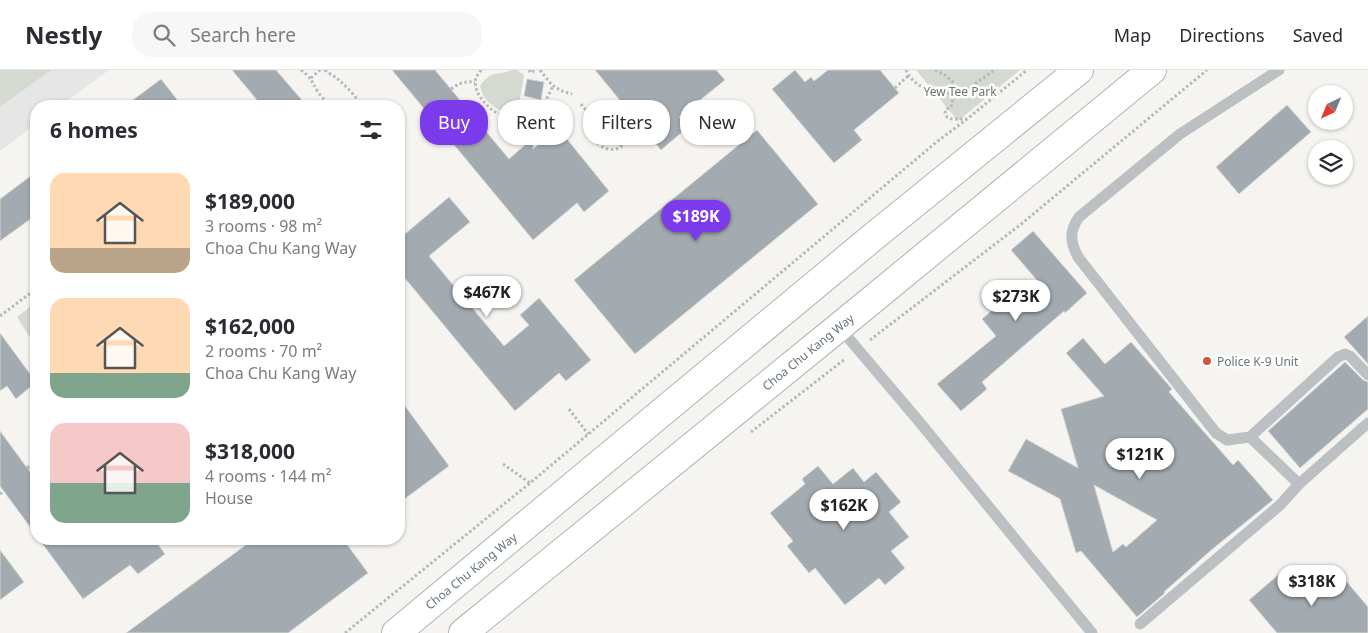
<!DOCTYPE html>
<meta charset="utf-8">
<style>
body{margin:0;font-family:"Noto Sans",sans-serif;background:#f7f7f7;color:#2b2b33;height:100vh;display:flex;flex-direction:column;font-size:19px;white-space:nowrap}
*{box-sizing:border-box;margin:0}
p{font-size:16px;color:#7c7c81}
.icon{flex:none;width:28px;height:28px;fill:none;stroke:currentColor;stroke-width:2;stroke-linecap:round;stroke-linejoin:round}
.map{position:relative;flex:1;overflow:hidden}
.details{position:absolute;left:30px;top:30px;width:375px;height:445px;display:flex;flex-direction:column;background:#fff;border-radius:20px;box-shadow:0 1px 4px #0004}
.details>*{flex:none}
.guide{position:absolute;left:420px;top:30px;width:475px;height:45px;display:flex;gap:10px}
.needle{width:32px;rotate:223deg}
.controls{position:absolute;left:1308px;top:15px;display:grid;gap:10px}
.controls a{display:grid;place-items:center;width:45px;height:45px;border-radius:50%;background:#fff;box-shadow:0 1px 4px #0004;font-size:25px}
.price{position:absolute;translate:-50% -42px;padding:0 11px;border-radius:18px;background:#fff;color:#222;font-size:16px;line-height:32px;filter:drop-shadow(0 1px 2px #0008)}
.price::after{content:'';position:absolute;left:50%;top:30px;width:15px;height:11px;margin-left:-8px;background:inherit;clip-path:polygon(0 0,100% 0,50% 100%)}
.price.selected{background:#7c3aed;color:#fff}
ul{padding:0;list-style:none}
li{display:flex;align-items:center;gap:15px;height:125px;padding:0 20px}
li span{display:grid;place-items:center;flex:none;width:140px;height:100px;border-radius:15px;color:#555}
li>.icon{margin-inline-start:auto}
span .icon{width:60px;height:60px;fill:#fffc;stroke-width:1}
li b{font-size:21px}
h2{display:flex;justify-content:space-between;align-items:center;height:60px;padding:0 20px;font-size:21px}
.tag{padding:0 18px;border-radius:20px;background:#fff;box-shadow:0 1px 4px #0004;font-size:18px;line-height:45px}
.tag.selected{background:#7c3aed;color:#fff}
header{display:flex;align-items:center;gap:30px;box-sizing:border-box;height:70px;padding:0 25px;background:#fff;border-bottom:1px solid #e1e1e2}
header strong{font-size:24px}
nav{display:flex;gap:28px;margin-inline-start:auto;font-size:18px}
.search{width:350px;height:45px;background:#f7f7f7;display:flex;align-items:center;gap:12px;box-sizing:border-box;padding:0 18px;border-radius:20px;color:#7c7c81;font-size:19px}
.map>svg:first-child{display:block}
.built{fill:#e5e6e5}
.green{fill:#d4d9d1}
.building{fill:#a4abb0;stroke:#d6d6d4;fill-rule:evenodd}
.lines{fill:none;stroke-linecap:round;stroke-linejoin:round}
.secondary-casing{stroke:#afb4b7;stroke-width:30}
.path{stroke:#b6b9bb;stroke-width:3;stroke-dasharray:2.5 2.5;stroke-linecap:butt}
.lane{stroke:#bcc0c3;stroke-width:11}
.secondary{stroke:#fff;stroke-width:28}
.poi-dot{fill:#cc573a;stroke:#fff;stroke-width:2}
.labels{text-anchor:middle;dominant-baseline:central;stroke-width:5;stroke-linejoin:round;paint-order:stroke}
.park-label{font-size:12px;fill:#697765;stroke:#fff}
.street-label{font-size:12px;fill:#67757f;stroke:#fff}
.poi-label{font-size:12px;fill:#67757f;stroke:#fff;text-anchor:start}
</style>
<header>
<strong>Nestly</strong>
<div class="search"><svg class="icon" aria-label="search" viewBox="0 0 24 24"><circle cx="10" cy="10" r="6"/><path d="M15 15l6 6"/></svg>Search here</div>
<nav><a>Map</a><a>Directions</a><a>Saved</a></nav>
</header>
<div class="map">
<svg width="1368" height="563" viewBox="0 0 1368 563">
<rect width="100%" height="100%" fill="#f5f4f1"/>
<!-- built -->
<path class="built" d="M0,0H109L60,36H36V54L0,81Z"/>
<!-- green -->
<path class="green" d="M0,0H51L0,37Z
M513,0H517L524,5L520,30L541,34L538,44L530,49C515,48 493,40 484,27C482,24 481,19 480,16C491,0 496,6 513,0Z
M916,0H1020L958,51Z
M36,232V275L32,271L17,247Z"/>
<!-- building -->
<path class="building" d="M232,0H276L307,36H262Z
M392,0H435L509,89L534,67L533,79L558,58L609,121L584,142L577,133L533,170Z
M595,0H716L725,10L679,47L688,57L661,80Z
M795,0L805,12L811,7L814,11L828,0H880L899,23L854,60L862,70L834,93L772,19Z
M161,9L182,36H125Z
M527,9L544,12L541,30L524,26Z
M1287,35L1311,62L1239,124L1216,97Z
M757,60L818,134L635,284L574,210Z
M36,102V145L0,171V129Z
M449,127L470,152L429,186L504,276L529,255L520,245L539,228L591,290L566,311L559,303L515,341L399,201V169Z
M1033,161L1087,223L1065,243L1064,241L982,312L987,319L961,341L937,314L996,266L982,249L1006,228L1021,244L1047,222L1011,180Z
M1368,246V294L1344,267Z
M0,263L36,312L16,329L7,316L0,321Z
M1083,268L1105,294L1131,272L1172,319L1169,322L1233,395L1238,390L1273,430L1210,481L1164,522L1165,523L1137,547L1081,481L1076,483L1060,429L1008,401L1026,369L1078,398L1061,339L1104,326L1066,283ZM1094,415L1157,450L1126,477L1123,474L1113,482Z
M1345,292L1363,310L1368,312V339L1300,398L1268,361Z
M399,328L449,396L399,433Z
M0,361L36,410V465L0,416Z
M818,396L833,414L853,398L864,412L876,402L901,432L889,442L909,467L891,481L905,498L885,515L879,508L845,535L815,498L809,503L787,476L793,471L770,443L805,414L802,409Z
M39,469H154L165,484L138,504L130,495L83,529Z
M254,469H343L368,503L288,563H126Z
M0,480L24,512L0,530Z
M1336,499L1368,537V563H1277L1249,530L1284,500L1306,525Z"/>
<g class="lines">
<!-- secondary casing -->
<g class="secondary-casing">
<path id="secondary" d="M396,563L873,167L1079,0
M463,563L839,257L1152,0"/>
</g>
<!-- path -->
<path class="path" d="M301,0C312,8 311,11 318,22C322,28 327,32 333,36
M325,0C329,4 335,6 339,10C347,17 356,26 361,36
M481,0L476,7L475,12L477,22L483,31L493,41L521,52L531,53L540,48L544,41L547,28L553,16
M529,0L531,3L535,0
M540,0C552,15 553,19 572,24
M906,0C913,16 929,21 945,23C947,23 950,24 953,24C964,23 985,7 994,0
M935,0L945,5L954,13V24L951,37L946,39L945,43L947,47L952,49H967
M311,8L320,0
M895,18L908,6
M451,19C459,13 465,11 475,12
M581,34L596,53
M540,48L550,59
M596,53C611,53 617,56 623,70L621,77C605,86 586,68 596,53Z
M0,246L36,219
M870,270L1020,155L1207,0
M569,339L588,364
M751,362L845,289
M503,394L530,413
M27,398L36,391
M0,424L4,421
M345,563L530,413L939,70L967,49L1027,0"/>
<!-- lane -->
<path class="lane" d="M1279,0L1180,64L1079,147C1069,162 1070,171 1078,187L1216,363L1227,370L1250,367L1338,287L1345,284L1350,286L1368,305
M839,257L917,349L1092,563
M1250,367L1299,414
M1140,554L1280,435L1299,414L1368,353"/>
<!-- secondary -->
<use href="#secondary" class="secondary"/>
</g>
<!-- markers -->
<circle class="poi-dot" cx="1207" cy="291" r="5"/>
<g class="labels">
<!-- park labels -->
<g class="park-label">
<text x="960" y="21">Yew Tee Park</text>
</g>
<!-- street labels -->
<g class="street-label">
<text transform="translate(808 282) rotate(-39)">Choa Chu Kang Way</text>
<text transform="translate(471 501) rotate(-39)">Choa Chu Kang Way</text>
</g>
<!-- poi labels -->
<g class="poi-label">
<text x="1217" y="291">Police K-9 Unit</text>
</g>
</g>
</svg>
<div class="controls">
<a><svg class="needle" viewBox="-14 -14 28 28"><path d="M0-13l5 13h-10z" fill="#e53935"/><path d="M0 13l5-13h-10z" fill="#7c7c81"/></svg></a>
<a><svg class="icon" aria-label="layers" viewBox="0 0 24 24"><path d="M12 4l9 5-9 5-9-5zM3 14l9 5 9-5"/></svg></a>
</div>
<b class="price selected" style="left:696px;top:172px">$189K</b>
<b class="price" style="left:487px;top:248px">$467K</b>
<b class="price" style="left:1016px;top:252px">$273K</b>
<b class="price" style="left:1140px;top:410px">$121K</b>
<b class="price" style="left:844px;top:461px">$162K</b>
<b class="price" style="left:1312px;top:537px">$318K</b>
<div class="guide">
<a class="tag selected">Buy</a>
<a class="tag">Rent</a>
<a class="tag">Filters</a>
<a class="tag">New</a>
</div>
<section class="details">
<h2>6 homes<svg class="icon" aria-label="filters" viewBox="0 0 24 24"><path d="M4 7h16M4 17h16"/><circle cx="9" cy="7" r="2"/><circle cx="15" cy="17" r="2"/></svg></h2>
<ul>
<li><span style="background:linear-gradient(#ffd9b3 75%,#b9a48a 0)"><svg class="icon" aria-label="home" viewBox="0 0 24 24"><path d="M3 11l9-7 9 7M6 9v11h12V9"/></svg></span><div><b>$189,000</b><p>3 rooms · 98 m²</p><p>Choa Chu Kang Way</p></div></li>
<li><span style="background:linear-gradient(#ffd9b3 75%,#7fa58c 0)"><svg class="icon" aria-label="home" viewBox="0 0 24 24"><path d="M3 11l9-7 9 7M6 9v11h12V9"/></svg></span><div><b>$162,000</b><p>2 rooms · 70 m²</p><p>Choa Chu Kang Way</p></div></li>
<li><span style="background:linear-gradient(#f6c9c9 60%,#7fa58c 0)"><svg class="icon" aria-label="home" viewBox="0 0 24 24"><path d="M3 11l9-7 9 7M6 9v11h12V9"/></svg></span><div><b>$318,000</b><p>4 rooms · 144 m²</p><p>House</p></div></li>
</ul>
</section>
</div>
